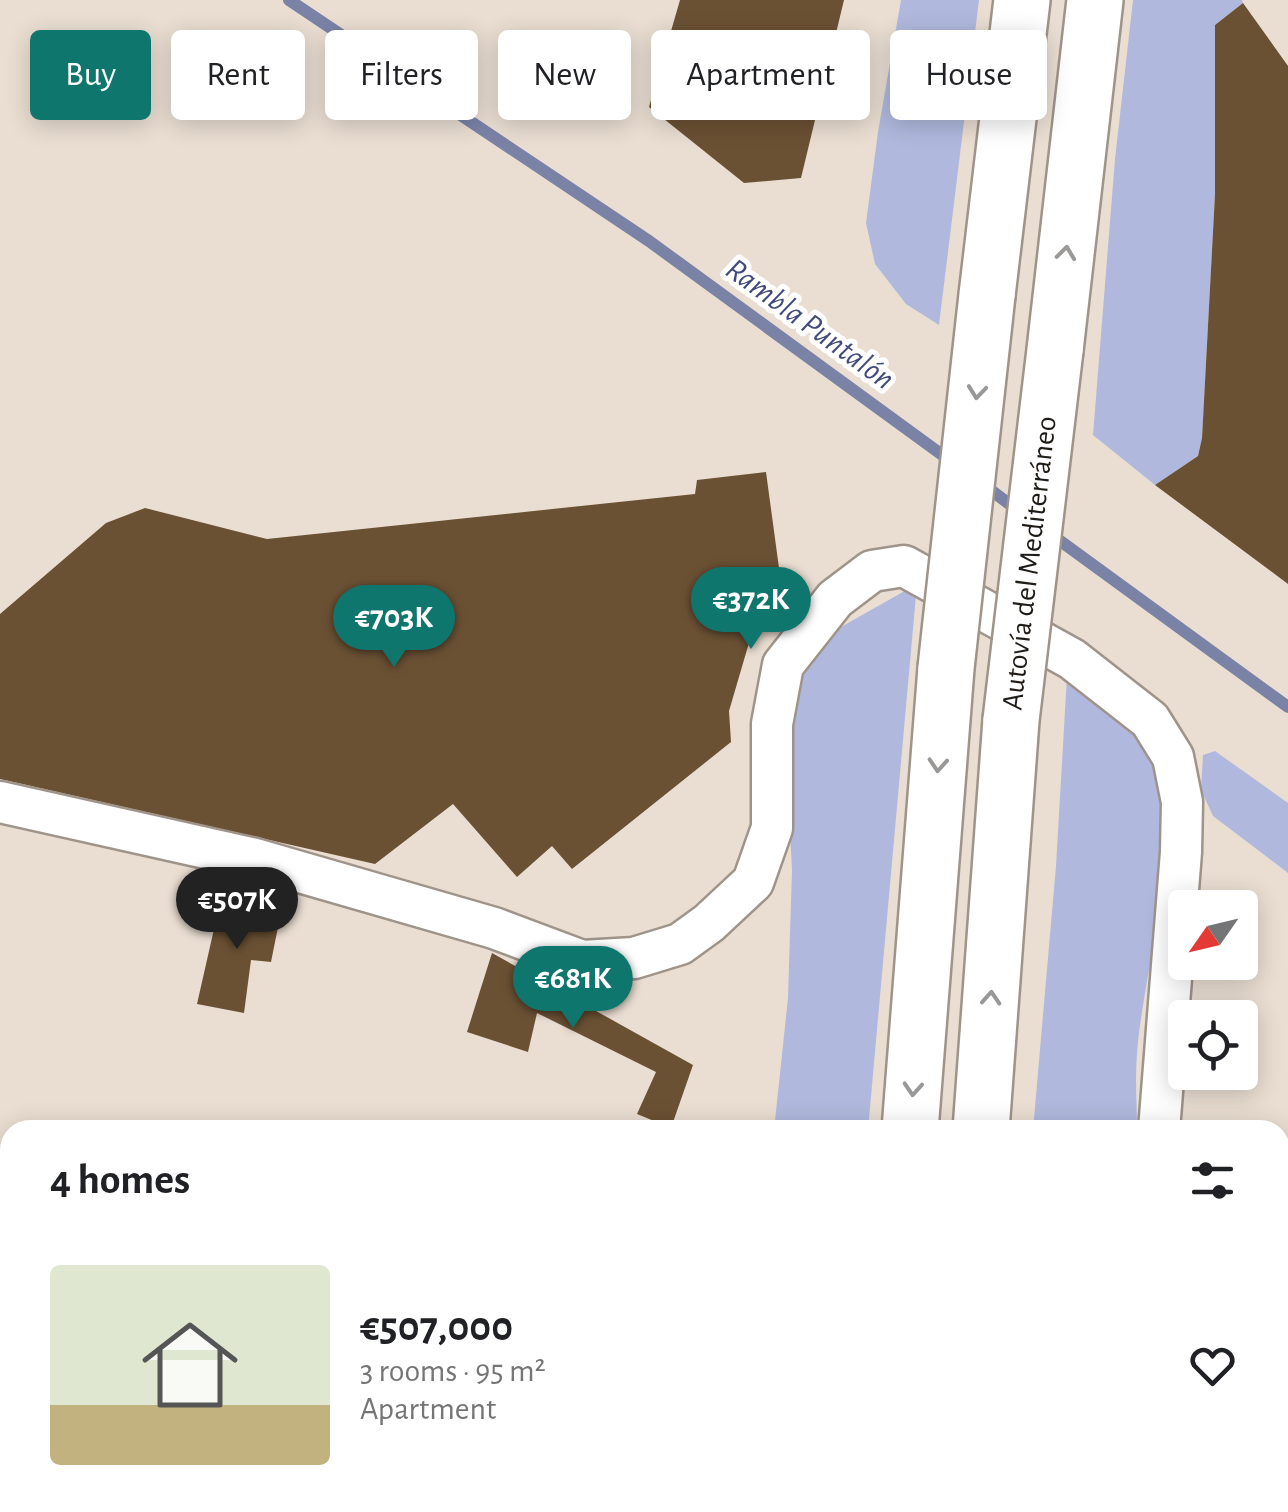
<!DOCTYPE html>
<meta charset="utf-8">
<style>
body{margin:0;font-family:"Alegreya Sans",sans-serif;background:#f2f2f2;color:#202124;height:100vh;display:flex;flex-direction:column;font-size:38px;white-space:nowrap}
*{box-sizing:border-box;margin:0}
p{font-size:32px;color:#757577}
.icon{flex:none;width:55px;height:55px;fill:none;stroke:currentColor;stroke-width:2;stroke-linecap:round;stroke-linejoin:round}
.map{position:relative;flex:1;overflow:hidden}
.panel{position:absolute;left:0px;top:1120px;width:1290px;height:392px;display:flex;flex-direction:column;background:#fff;border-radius:30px 30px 0 0;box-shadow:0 5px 25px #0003}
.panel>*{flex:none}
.guide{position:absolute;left:30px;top:30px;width:1230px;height:90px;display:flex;gap:20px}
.needle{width:65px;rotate:236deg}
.fabs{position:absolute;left:1168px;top:890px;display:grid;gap:20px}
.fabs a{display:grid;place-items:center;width:90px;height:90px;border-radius:10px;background:#fff;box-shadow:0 5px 25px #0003;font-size:50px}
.price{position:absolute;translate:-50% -85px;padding:0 22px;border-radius:35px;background:#0f766e;color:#fff;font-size:32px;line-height:65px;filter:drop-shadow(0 2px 5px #0008)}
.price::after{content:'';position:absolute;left:50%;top:60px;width:30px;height:22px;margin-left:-15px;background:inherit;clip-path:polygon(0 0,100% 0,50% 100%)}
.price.on{background:#222;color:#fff}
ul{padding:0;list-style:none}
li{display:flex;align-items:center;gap:30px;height:250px;padding:0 50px}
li+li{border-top:2px solid #e0e0e0}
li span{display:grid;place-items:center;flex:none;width:280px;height:200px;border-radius:10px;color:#555}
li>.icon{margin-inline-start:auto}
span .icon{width:120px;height:120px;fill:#fffc;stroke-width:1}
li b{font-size:42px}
h2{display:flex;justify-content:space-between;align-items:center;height:120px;padding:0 50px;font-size:42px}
.chip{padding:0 35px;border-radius:10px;background:#fff;box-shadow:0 5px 25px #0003;font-size:35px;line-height:90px}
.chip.on{background:#0f766e;color:#fff}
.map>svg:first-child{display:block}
.green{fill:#b0b9dd}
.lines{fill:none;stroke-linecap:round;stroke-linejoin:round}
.stream{stroke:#7a82a6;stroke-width:12}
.building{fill:#6b5134}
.minor-casing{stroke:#9f9489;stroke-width:45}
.highway-casing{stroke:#9f9489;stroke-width:60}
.minor{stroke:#fff;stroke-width:40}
.highway{stroke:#fff;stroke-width:55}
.highway-bridge-casing{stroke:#9f9489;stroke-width:60;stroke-linecap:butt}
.highway-bridge{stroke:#fff;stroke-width:55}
.oneway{stroke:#9a9897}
.labels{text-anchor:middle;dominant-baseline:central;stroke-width:10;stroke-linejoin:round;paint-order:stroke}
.street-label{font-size:30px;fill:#1f1b17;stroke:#fff}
.water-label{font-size:32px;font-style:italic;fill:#414a7d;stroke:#fff}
</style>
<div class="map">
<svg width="1288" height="1512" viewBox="0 0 1288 1512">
<rect width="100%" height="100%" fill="#eaded2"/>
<!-- green -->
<path class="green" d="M901,0H979L939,325L906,304L875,264L866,223L878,132Z
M1133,0H1242L1243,3L1215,25V194L1202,438L1198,456L1155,485L1093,435L1115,159Z
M917,584L868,1130H774L788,998L792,870L786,751L800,682L821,644L841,627Z
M1067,676C1092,700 1127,720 1147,749C1191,811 1142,978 1137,1053C1135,1078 1137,1104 1137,1130H1033L1056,866Z
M1215,751L1288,803V873L1213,816L1201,790L1203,755Z
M264,1503H323L329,1512H269Z
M721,1503V1502L838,1503L837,1512H717Z
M1003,1503H1130L1131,1512H1002Z"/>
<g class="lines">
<!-- stream -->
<path class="stream" d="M289,0L649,241L956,465
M980,482L1020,512
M1048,532L1288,707"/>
</g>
<!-- building -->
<path class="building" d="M680,0H844L801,178L744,183L649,107Z
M1243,3L1288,66V584L1155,485L1198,456L1202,438L1215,194V25Z
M766,472L782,590L756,619L729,711L731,742L572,869L552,846L517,877L453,804L375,864L0,779V614L106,523L145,508L267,539L695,494L697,480Z
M221,898L282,907L271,962L251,960L244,1013L197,1004Z
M492,953L693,1065L671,1128L637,1114L656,1072L537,1013L528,1052L467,1032Z"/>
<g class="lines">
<!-- minor casing -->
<g class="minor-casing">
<path id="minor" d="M0,802L255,859L494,928L582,961L634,958L680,944L709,923L753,882L772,828V724L783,665L835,599L872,571L904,566L1072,659L1150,720L1173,757L1182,802L1181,852L1159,1130
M1280,1351L1288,1358"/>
</g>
<!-- highway casing -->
<g class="highway-casing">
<path id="highway" d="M987,295L1022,0
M1055,350L1095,0
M910,1130L946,668
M981,1130L1011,720
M880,1512L881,1502
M952,1512L953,1502"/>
</g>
<!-- minor -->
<use href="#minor" class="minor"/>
<!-- highway -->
<use href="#highway" class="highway"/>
<!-- highway-bridge casing -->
<g class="highway-bridge-casing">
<g id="highway-bridge">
<path d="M946,668L987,295"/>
<path id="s1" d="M1011,720L1055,350"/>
</g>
</g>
<!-- highway-bridge -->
<use href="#highway-bridge" class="highway-bridge"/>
</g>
<!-- one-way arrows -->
<defs><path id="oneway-chevron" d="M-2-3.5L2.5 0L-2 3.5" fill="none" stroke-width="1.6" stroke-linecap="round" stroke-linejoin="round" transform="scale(2.5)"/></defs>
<g class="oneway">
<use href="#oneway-chevron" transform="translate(1066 253) rotate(-83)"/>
<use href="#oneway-chevron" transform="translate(977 392) rotate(96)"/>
<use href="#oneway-chevron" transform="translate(938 765) rotate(94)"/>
<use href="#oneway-chevron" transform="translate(991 998) rotate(-86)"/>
<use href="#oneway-chevron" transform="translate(913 1089) rotate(94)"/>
</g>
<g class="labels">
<!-- street labels -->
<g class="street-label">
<text stroke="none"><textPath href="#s1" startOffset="158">Autovía del Mediterráneo</textPath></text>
</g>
<!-- water labels -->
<g class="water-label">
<text transform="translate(810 324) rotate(36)">Rambla Puntalón</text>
</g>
</g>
</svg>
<div class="fabs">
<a><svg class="needle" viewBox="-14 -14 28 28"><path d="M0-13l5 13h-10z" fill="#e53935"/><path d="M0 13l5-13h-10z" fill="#757577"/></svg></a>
<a><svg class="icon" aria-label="locate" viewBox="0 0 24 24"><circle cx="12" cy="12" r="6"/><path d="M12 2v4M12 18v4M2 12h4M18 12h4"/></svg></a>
</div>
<b class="price" style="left:751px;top:652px">€372K</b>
<b class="price" style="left:394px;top:670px">€703K</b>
<b class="price on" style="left:237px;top:952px">€507K</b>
<b class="price" style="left:573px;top:1031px">€681K</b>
<div class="guide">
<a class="chip on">Buy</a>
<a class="chip">Rent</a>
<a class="chip">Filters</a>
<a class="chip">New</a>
<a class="chip">Apartment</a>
<a class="chip">House</a>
</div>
<section class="panel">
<h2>4 homes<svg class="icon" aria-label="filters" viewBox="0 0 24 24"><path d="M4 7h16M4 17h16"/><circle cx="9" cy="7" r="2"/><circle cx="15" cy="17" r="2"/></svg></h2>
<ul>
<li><span style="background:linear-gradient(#dfe7d0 70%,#c2b280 0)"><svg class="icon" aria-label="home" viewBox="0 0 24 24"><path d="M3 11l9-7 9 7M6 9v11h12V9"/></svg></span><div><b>€507,000</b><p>3 rooms · 95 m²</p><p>Apartment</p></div><svg class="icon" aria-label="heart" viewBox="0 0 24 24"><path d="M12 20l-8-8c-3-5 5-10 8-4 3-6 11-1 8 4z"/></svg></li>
</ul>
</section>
</div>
